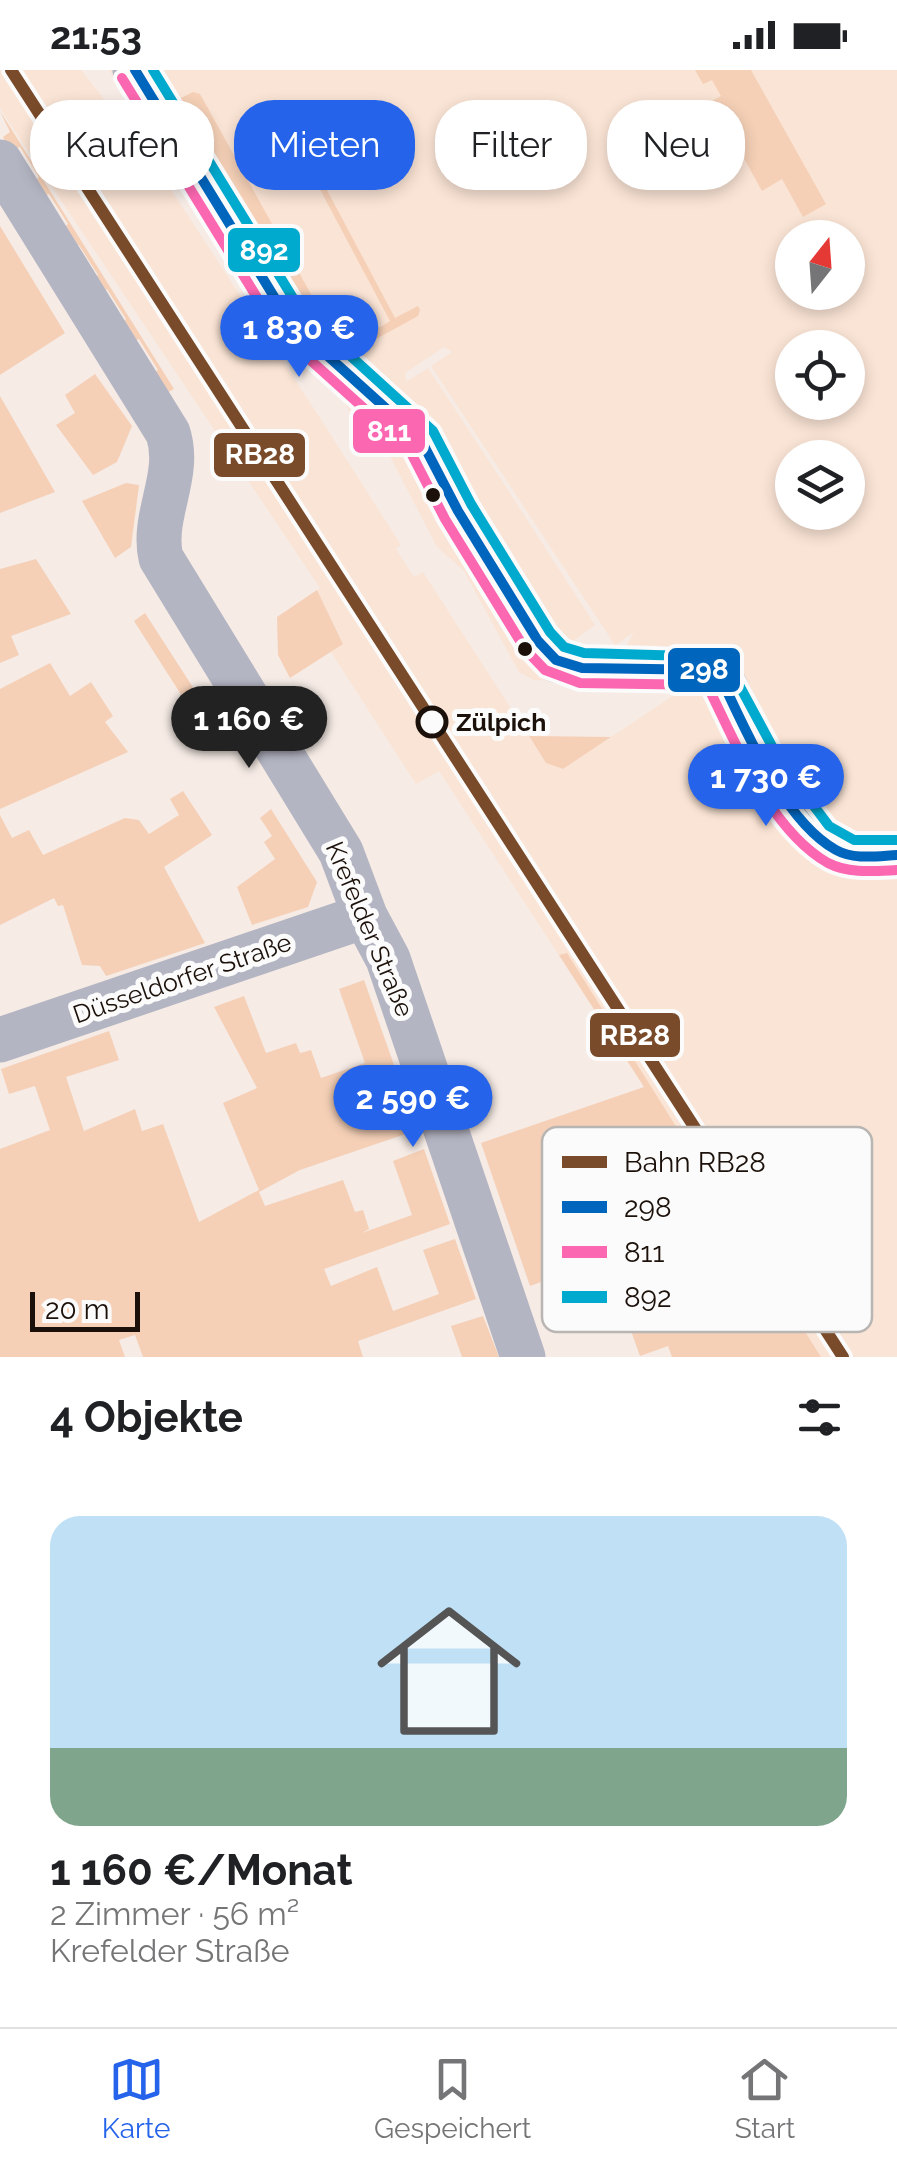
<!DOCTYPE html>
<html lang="de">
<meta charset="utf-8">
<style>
body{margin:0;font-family:Raleway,sans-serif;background:#f6f6f6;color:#202124;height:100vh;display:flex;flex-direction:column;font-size:38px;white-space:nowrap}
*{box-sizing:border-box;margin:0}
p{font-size:32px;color:#757577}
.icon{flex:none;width:55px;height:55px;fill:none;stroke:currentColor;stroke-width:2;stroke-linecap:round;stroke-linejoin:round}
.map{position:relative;height:1287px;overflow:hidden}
.side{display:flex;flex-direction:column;background:#fff;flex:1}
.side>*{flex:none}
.banner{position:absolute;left:30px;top:30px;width:838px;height:90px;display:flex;gap:20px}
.needle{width:65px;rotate:17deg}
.fabs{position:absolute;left:775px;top:150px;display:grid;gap:20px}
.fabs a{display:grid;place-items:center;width:90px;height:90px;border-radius:50%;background:#fff;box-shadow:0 5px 15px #0003;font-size:50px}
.scale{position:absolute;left:30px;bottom:25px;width:110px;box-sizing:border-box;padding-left:10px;border:5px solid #1c110a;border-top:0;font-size:28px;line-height:35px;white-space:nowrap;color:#1c110a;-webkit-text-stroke:8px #fbfbfb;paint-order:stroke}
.price{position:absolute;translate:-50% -85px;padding:0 22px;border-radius:35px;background:#2563eb;color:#fff;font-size:32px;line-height:65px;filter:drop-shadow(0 2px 5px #0008)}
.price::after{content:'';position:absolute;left:50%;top:60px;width:30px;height:22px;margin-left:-15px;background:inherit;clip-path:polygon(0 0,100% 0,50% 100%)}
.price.selected{background:#222;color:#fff}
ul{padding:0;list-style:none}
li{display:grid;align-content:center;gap:20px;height:530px;padding:0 50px}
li+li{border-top:2px solid #e0e0e0}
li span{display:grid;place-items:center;height:310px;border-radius:30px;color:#555}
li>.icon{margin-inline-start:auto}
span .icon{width:180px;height:180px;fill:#fffc;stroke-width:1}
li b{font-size:42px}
h2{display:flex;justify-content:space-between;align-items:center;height:120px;padding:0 50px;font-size:42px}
.tag{padding:0 35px;border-radius:40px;background:#fff;box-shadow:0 5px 15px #0003;font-size:35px;line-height:90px}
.tag.selected{background:#2563eb;color:#fff}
.status{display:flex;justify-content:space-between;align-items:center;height:70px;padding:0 50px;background:#fff;direction:ltr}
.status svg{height:28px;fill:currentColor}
.tab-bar{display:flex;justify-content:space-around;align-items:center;height:140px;border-top:2px solid #e0e0e0;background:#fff;font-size:28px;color:#757577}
.tab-bar a{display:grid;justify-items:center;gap:5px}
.tab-bar .selected{color:#2563eb}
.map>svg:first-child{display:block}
.built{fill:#fae4d5;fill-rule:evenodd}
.green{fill:#f5d0b7}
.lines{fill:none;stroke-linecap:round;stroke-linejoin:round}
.minor{stroke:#b4b5c3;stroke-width:45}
.bus-1-casing{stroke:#fbfbfb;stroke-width:18}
.bus-2-casing{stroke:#fbfbfb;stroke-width:18}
.bus-3-casing{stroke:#fbfbfb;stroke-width:18}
.bus-1{stroke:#0065bd;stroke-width:10}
.bus-2{stroke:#fc67b1;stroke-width:10}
.bus-3{stroke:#00a9ce;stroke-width:10}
.rail-1-casing{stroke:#fbfbfb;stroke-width:20}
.rail-1{stroke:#7a4b2a;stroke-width:12}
.bus-dot{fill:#1c110a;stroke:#fbfbfb;stroke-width:4}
.stop-dot{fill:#fbfbfb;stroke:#1c110a;stroke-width:5}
.labels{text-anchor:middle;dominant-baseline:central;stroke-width:10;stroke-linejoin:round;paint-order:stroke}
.stop-label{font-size:25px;font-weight:bold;fill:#1c110a;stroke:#fbfbfb;text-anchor:start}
.street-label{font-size:25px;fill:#1c110a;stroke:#fbfbfb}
.key{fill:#fbfbfb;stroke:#b8b5b3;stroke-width:2.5}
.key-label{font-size:28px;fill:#1c110a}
.line-badge{stroke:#fbfbfb;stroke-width:4}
.badge-label{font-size:28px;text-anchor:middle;font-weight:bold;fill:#fff}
</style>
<div class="status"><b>21:53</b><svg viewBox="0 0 49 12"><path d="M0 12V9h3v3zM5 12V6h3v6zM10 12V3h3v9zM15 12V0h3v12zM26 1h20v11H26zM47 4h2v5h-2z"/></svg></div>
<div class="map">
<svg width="897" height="1287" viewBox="0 0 897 1287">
<rect width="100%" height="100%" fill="#f6ebe5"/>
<!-- built -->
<path class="built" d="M0,0H81L151,89L320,348L401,475L396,479L414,507L423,502L546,693L563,699L679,622L662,613L534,610L519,602L464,501L437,477L377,361L350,342L319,294L199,136L109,0H897V1287H813L639,1020L644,1016L439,701L416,714L331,582L343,573L317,520L320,518L10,54L0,38ZM792,168H848V222H792ZM444,277L452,282L431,296L615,575L634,562L627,575L584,577L574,570L595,555L504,414L428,298L406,312L405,303ZM792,278H848V332H792ZM792,388H848V442H792Z"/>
<!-- green -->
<path class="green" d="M695,0H751L826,134L803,147L782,109L762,121L712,31L721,26L712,10L703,14Z
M193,22L200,24L338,273L328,272L177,30Z
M0,41L174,319L161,326L149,306L158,300L139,269L128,274L119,255L126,249L107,219L99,224L91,210L98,205L79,175L71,179L61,160L68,154L49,124L41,128L31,113L39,107L20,77L11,81L3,67L10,62Z
M311,90L395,248L418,236L420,240L418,246L376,269L369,264L390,251L306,93Z
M0,156L65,263L0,305Z
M95,304L132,356L117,392L93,405L56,355L75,343L65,325Z
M0,326L55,422L0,443Z
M126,413L139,415L131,477L115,488L82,431Z
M36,489L71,544L11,566L19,585L0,593V499Z
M317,520L343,574L290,608L278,585L277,547Z
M145,543L194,619L182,626L134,551Z
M50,593L70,626L91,612L113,646L105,652L128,682L0,739V619Z
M529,666L611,667L563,699L546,693Z
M183,721L212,765L164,797L205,873L106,906L100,896L82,895L63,835L58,836L54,828L0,855V745L12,768L29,760L43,785L125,748L139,750L149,764L179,745L170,729Z
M271,739L317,812L308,837L252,855L237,817L275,789L264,772L272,766L260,748Z
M567,883L821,1287H672L668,1276L640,1286L630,1258L617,1263L607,1235L627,1228L614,1186L530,1216L481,1073L644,1017L559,885Z
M364,910L417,1060L300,1100L259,1122L265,1136L343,1110L355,1142L363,1140L369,1159L362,1163L412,1145L393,1091L424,1079L450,1154L324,1199L331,1216L377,1197L393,1241L439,1224L423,1180L455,1169L476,1229L358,1271L363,1287H143L135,1265L119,1270L125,1287H0V1079L50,1060L35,1016L9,1024L1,999L109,961L119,990L66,1007L84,1061L135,1039L142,1061L163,1054L199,1152L259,1120L223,1033L257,1018L214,937L244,926L266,983L296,973L300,983L311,980L321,1008L365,993L339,919Z
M483,1246L499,1287H462L451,1256Z"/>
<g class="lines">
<!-- minor -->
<path class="minor" d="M135,0L289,251L421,370L458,441L538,571L556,590L582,598L717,600C739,646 790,756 836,780C855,789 876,786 897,785
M0,92L168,363C182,406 151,446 161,488L341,782L365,846L388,889L523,1287
M0,970L365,846"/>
<!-- bus-1 casing -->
<g class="bus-1-casing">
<path id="bus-1" d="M135,0L289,251L421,370L458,441L538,571L556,590L582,598L717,600C743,654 782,750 836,780C854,790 877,786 897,785"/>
</g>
<!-- bus-2 casing -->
<g class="bus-2-casing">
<path id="bus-2" d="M122,8L277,260L409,379L445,449L525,579L545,600L580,613L707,615C736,673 769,759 828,793C849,804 875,801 897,800"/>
</g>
<!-- bus-3 casing -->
<g class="bus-3-casing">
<path id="bus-3" d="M153,0L301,241L433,361L471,434L550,562L564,577L584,583L724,587L780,691L829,756L854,770H896"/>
</g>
<!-- bus-1 -->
<use href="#bus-1" class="bus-1"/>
<!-- bus-2 -->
<use href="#bus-2" class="bus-2"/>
<!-- bus-3 -->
<use href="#bus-3" class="bus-3"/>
<!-- rail-1 casing -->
<g class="rail-1-casing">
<path id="rail-1" d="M11,0L843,1287"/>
</g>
<!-- rail-1 -->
<use href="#rail-1" class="rail-1"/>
</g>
<!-- markers -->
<g class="bus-dot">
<circle cx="433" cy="425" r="9"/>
<circle cx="525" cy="579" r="9"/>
</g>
<circle class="stop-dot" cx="432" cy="652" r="14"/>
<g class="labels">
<!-- stop labels -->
<g class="stop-label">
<text x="456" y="652">Zülpich</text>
</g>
<!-- street labels -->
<g class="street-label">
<text transform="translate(370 859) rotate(67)">Krefelder Straße</text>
<text transform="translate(182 908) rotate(-19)">Düsseldorfer Straße</text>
</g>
</g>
<!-- legend -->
<rect x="542" y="1057" width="330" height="205" rx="15" class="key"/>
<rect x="562" y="1086" width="45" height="12" fill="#7a4b2a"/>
<rect x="562" y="1131" width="45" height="12" fill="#0065bd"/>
<rect x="562" y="1176" width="45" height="12" fill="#fc67b1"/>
<rect x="562" y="1221" width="45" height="12" fill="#00a9ce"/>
<g class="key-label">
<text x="624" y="1102">Bahn RB28</text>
<text x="624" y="1147">298</text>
<text x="624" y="1192">811</text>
<text x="624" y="1237">892</text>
</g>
<g class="line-badge">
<rect x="226" y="156" width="76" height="48" rx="10" fill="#00a9ce"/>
<rect x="351" y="337" width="76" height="48" rx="10" fill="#fc67b1"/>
<rect x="212" y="361" width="95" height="48" rx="10" fill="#7a4b2a"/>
<rect x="666" y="576" width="76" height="48" rx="10" fill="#0065bd"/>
<rect x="588" y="941" width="94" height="48" rx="10" fill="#7a4b2a"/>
</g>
<g class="badge-label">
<text x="264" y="190">892</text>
<text x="389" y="371">811</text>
<text x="260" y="394">RB28</text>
<text x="704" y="609">298</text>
<text x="635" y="975">RB28</text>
</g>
</svg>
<div class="fabs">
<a><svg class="needle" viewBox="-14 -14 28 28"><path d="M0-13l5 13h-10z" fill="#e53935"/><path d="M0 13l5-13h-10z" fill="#757577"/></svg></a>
<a><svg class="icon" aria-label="locate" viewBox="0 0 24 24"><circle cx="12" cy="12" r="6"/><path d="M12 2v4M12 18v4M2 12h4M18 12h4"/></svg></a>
<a><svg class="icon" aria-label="layers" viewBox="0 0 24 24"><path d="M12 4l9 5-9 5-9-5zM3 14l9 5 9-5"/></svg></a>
</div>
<div class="scale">20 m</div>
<b class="price" style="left:299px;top:310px">1 830 €</b>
<b class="price selected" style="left:249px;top:701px">1 160 €</b>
<b class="price" style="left:766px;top:759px">1 730 €</b>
<b class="price" style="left:413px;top:1080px">2 590 €</b>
<div class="banner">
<a class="tag">Kaufen</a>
<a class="tag selected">Mieten</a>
<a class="tag">Filter</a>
<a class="tag">Neu</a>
</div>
</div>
<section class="side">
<h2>4 Objekte<svg class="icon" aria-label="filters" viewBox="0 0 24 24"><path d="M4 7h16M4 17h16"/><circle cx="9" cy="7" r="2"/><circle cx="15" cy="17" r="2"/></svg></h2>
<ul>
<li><span style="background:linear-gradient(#bfe0f5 75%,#7fa58c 0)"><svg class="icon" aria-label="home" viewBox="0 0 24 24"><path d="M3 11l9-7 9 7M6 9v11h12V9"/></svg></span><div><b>1 160 €/Monat</b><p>2 Zimmer · 56 m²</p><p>Krefelder Straße</p></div></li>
</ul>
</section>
<nav class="tab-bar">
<a class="selected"><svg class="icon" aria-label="map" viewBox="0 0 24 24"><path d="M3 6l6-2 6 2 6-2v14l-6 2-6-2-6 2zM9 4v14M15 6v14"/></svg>Karte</a>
<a><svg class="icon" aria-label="saved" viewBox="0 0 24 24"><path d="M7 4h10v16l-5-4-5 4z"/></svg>Gespeichert</a>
<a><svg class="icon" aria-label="home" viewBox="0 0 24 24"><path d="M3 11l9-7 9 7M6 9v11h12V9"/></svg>Start</a>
</nav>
